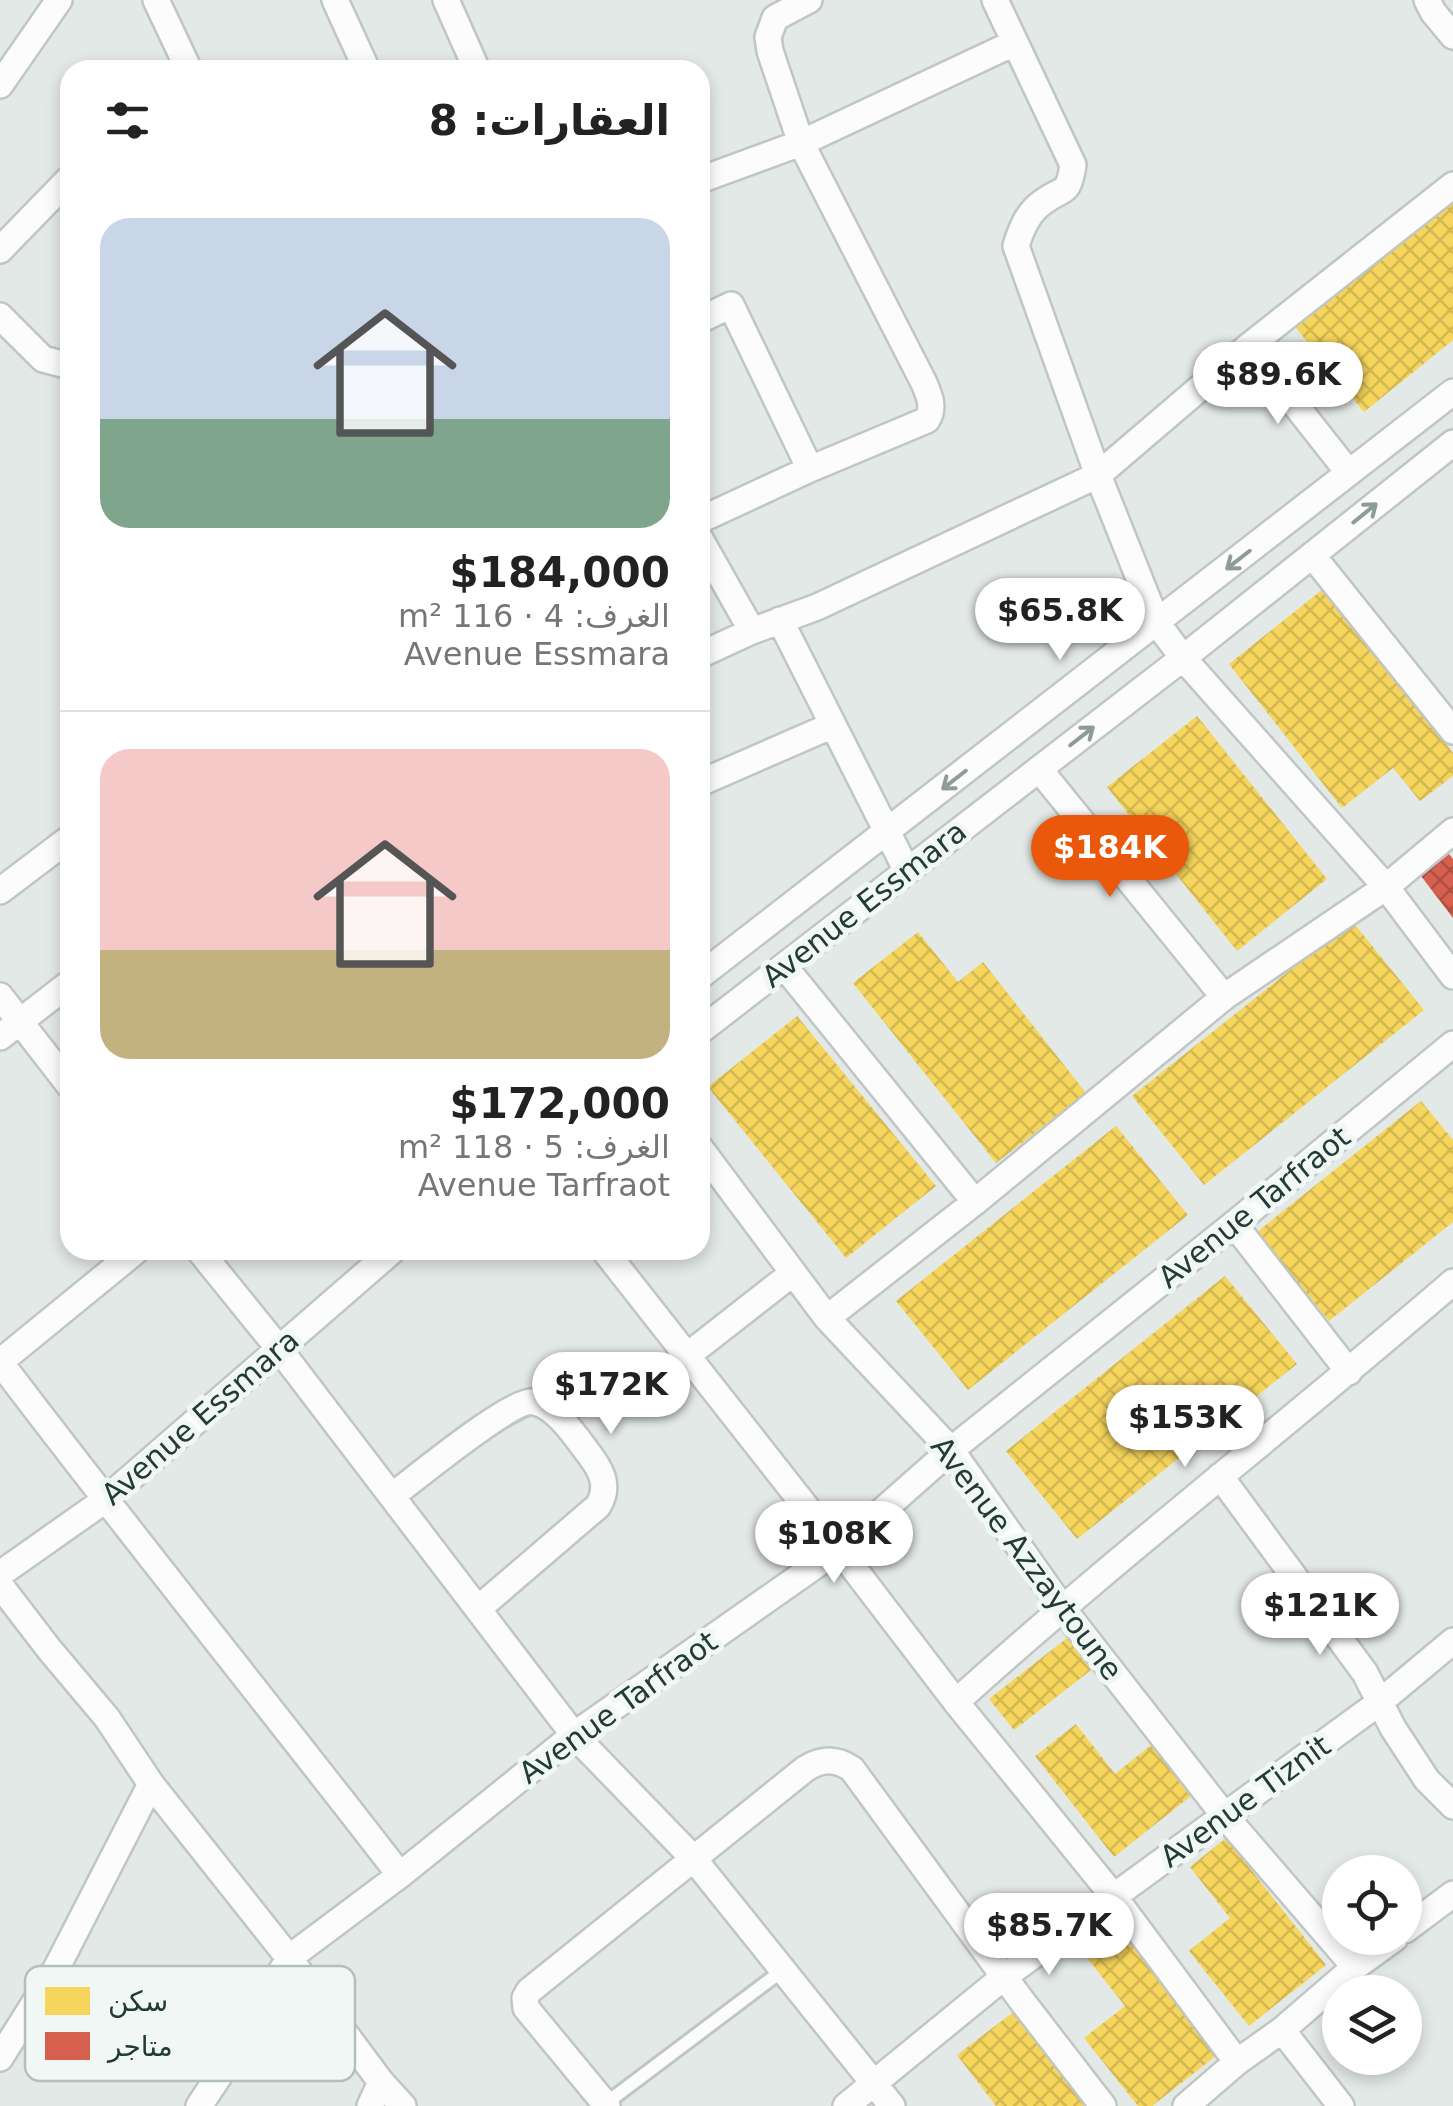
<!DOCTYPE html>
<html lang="ar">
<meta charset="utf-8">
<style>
body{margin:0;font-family:"DejaVu Sans","Noto Naskh Arabic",sans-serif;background:#f6f6f6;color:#222;direction:rtl;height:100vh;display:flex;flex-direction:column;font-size:38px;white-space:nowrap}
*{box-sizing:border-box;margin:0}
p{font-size:32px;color:#767676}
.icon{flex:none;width:55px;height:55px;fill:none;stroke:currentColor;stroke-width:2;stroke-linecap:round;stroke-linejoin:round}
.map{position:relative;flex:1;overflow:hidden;direction:ltr}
.details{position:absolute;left:60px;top:60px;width:650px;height:1200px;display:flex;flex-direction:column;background:#fff;border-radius:30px;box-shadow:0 5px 15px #0003;direction:rtl}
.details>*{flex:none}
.controls{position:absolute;left:1322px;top:1855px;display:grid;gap:20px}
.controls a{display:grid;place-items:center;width:100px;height:100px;border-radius:50%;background:#fff;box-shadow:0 5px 15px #0003;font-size:50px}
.price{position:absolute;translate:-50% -85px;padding:0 22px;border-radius:35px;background:#fff;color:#222;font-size:32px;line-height:65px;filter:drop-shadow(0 2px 5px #0008)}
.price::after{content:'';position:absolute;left:50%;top:60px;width:30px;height:22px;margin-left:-15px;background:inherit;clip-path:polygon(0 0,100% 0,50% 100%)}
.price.active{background:#ea580c;color:#fff}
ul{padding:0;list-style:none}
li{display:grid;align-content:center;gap:20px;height:530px;padding:0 40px}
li+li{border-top:2px solid #e0e0e0}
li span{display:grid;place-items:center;height:310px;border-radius:30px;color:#555}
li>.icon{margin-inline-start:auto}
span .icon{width:180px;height:180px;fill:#fffc;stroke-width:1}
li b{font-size:42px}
h2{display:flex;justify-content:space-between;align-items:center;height:120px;padding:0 40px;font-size:42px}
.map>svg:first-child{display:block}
.homes{fill:url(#homes-cross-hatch)}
.shops{fill:url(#shops-cross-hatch)}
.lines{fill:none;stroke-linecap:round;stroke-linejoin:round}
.service-casing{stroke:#c0c6c3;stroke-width:18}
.minor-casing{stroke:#c0c6c3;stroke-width:30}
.service{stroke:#fbfcfb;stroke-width:12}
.minor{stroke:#fbfcfb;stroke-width:25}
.oneway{stroke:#8e9c98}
.labels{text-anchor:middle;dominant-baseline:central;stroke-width:10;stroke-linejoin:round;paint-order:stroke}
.street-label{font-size:30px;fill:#223b34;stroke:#f1f7f4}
.key{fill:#f1f7f4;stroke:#b3bfba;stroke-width:2.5}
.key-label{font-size:28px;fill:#223b34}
</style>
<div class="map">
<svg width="1453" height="2106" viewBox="0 0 1453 2106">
<defs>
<pattern id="homes-cross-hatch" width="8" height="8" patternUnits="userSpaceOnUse" patternTransform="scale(2.5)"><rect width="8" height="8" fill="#f6d55c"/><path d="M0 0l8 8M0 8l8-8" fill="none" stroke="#d3b851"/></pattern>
<pattern id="shops-cross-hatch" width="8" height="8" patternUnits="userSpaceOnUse" patternTransform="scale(2.5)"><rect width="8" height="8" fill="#d6604d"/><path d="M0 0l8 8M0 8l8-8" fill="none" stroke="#ad5041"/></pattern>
</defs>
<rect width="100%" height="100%" fill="#e3e9e6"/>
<!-- homes -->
<path class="homes" d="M1453,194V340L1364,412L1292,323Z
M1323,589L1453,753V776L1420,801L1393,768L1342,808L1229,664Z
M1197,716L1327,879L1237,951L1107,787Z
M1352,921L1424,1010L1204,1185L1132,1096Z
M918,932L958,982L983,962L1086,1093L996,1163L853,983Z
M797,1016L936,1186L846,1258L708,1087Z
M1421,1101L1453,1140V1222L1329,1321L1257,1232Z
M1116,1126L1188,1215L968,1390L896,1301Z
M1225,1276L1297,1364L1077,1539L1006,1451Z
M1067,1638L1091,1670L1014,1730L989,1699Z
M1076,1724L1115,1774L1151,1745L1191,1796L1114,1857L1035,1756Z
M1226,1838L1326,1965L1249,2026L1189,1951L1230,1918L1190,1867Z
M1121,1926L1221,2052L1152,2106H1138L1084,2038L1125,2006L1084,1954Z
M1016,2010L1091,2106H996L957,2055Z"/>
<!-- shops -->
<path class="shops" d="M1449,854L1453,859V918L1421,876Z"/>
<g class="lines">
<!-- service casing -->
<g class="service-casing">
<path id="service" d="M56,1969L223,2070
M605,2104L783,1970"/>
</g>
<!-- minor casing -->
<g class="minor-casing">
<path id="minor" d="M156,0L189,70
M335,0L367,70
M446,0L477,70
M995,0L1073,165C1068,197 1064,186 1043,202C1028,212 1021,229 1016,246L1098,475L1157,623L1183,658L1386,887L1453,976
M1427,0L1433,12L1453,36
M0,85L59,0
M700,180L801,143L1014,43
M0,250L70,178
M0,316L43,359L62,364L70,362
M700,320L731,305L810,469
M1249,346L1349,473
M700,520L810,469L927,420C935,407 929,395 924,383L801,143L770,51L768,37L775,18L809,0
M700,539L752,631
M1312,555L1453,731
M780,620L907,871
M700,655L752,631L817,607L1098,475L1249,346L1453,185
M1039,769L1224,997
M700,783L833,725
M0,891L70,838
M784,966L975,1202
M700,976L1453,392
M0,996L70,1086
M700,1031L1183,658L1453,443
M0,1037L70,983
M700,1148L827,1318L951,1450L1063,1609L1224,1815L1355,1967
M1234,1224L1349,1372
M137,1250L0,1362C131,1535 267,1703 400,1875
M199,1250L280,1350L574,1735L693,1858L892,2106
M604,1250L839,1549L956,1702L1115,1898L1237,2062
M827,1318L975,1202L1224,997L1386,887L1453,831
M688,1355L793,1273
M1220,1476L1365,1673L1393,1728L1427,1780L1453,1806
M392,1496C415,1479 513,1397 535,1402C557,1408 573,1433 586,1450C600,1468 611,1485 598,1506L479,1608
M0,1574L105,1500L393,1250
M0,1585L49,1649L107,1718L151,1784L289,1958L381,2082L403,2106
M956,1702C1117,1556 1289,1424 1453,1282
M1405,1930L1453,1894
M1282,2030L1341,2106
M0,2058L56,1969L151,1784
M199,2106L223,2070L289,1958L400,1875L574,1735L839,1549L951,1450L1234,1224L1453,1044
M370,2106L381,2082
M607,2106L526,2008L525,1998L529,1991L805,1769C822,1758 836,1758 852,1769L1022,2001L1103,2106
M846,2106L1005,1976L1380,1702L1453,1641
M1186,2106L1237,2062L1282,2030L1355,1967L1395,1938"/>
</g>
<!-- service -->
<use href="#service" class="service"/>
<!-- minor -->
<use href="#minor" class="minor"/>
</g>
<!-- one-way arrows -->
<defs><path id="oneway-shaft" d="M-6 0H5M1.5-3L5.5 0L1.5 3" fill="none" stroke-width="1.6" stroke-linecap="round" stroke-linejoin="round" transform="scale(2.5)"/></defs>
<g class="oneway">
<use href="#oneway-shaft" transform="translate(1365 513) rotate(-39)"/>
<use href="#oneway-shaft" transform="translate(1238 560) rotate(142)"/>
<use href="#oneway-shaft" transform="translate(1082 736) rotate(-38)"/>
<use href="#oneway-shaft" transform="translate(954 780) rotate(142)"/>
</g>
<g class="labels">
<!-- street labels -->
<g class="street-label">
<text transform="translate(864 904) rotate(-38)">Avenue Essmara</text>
<text transform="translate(1254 1207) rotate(-39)">Avenue Tarfraot</text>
<text transform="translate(200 1417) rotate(-41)">Avenue Essmara</text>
<text transform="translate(1027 1558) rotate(53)">Avenue Azzaytoune</text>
<text transform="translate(618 1707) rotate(-36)">Avenue Tarfraot</text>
<text transform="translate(1245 1801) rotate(-36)">Avenue Tiznit</text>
</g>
</g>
<!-- legend -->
<rect x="25" y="1966" width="330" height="115" rx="15" class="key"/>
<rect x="45" y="1987" width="45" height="28" fill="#f6d55c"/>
<rect x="45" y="2032" width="45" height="28" fill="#d6604d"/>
<g class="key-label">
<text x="108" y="2011">سكن</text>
<text x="108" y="2056">متاجر</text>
</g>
</svg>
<div class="controls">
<a><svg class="icon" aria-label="locate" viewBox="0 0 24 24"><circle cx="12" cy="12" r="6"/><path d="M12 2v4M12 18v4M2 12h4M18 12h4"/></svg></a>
<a><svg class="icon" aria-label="layers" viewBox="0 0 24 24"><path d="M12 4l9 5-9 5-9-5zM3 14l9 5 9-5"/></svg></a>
</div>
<b class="price" style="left:1278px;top:427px">$89.6K</b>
<b class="price" style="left:1060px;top:663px">$65.8K</b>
<b class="price active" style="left:1110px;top:900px">$184K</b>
<b class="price" style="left:611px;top:1437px">$172K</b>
<b class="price" style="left:1185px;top:1470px">$153K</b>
<b class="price" style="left:834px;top:1586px">$108K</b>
<b class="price" style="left:1320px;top:1658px">$121K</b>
<b class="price" style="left:1049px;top:1978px">$85.7K</b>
<section class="details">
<h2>العقارات: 8<svg class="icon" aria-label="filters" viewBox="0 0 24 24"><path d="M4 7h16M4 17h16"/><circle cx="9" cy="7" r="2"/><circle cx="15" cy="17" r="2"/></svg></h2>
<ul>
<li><span style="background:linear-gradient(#c9d6e8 65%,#7fa58c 0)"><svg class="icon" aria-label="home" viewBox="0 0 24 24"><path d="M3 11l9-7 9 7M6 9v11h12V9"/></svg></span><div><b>$184,000</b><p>الغرف: 4 · 116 m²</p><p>Avenue Essmara</p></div></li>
<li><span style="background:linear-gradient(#f6c9c9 65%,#c2b280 0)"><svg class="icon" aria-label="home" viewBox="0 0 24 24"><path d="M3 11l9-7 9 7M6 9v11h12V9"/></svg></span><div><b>$172,000</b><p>الغرف: 5 · 118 m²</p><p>Avenue Tarfraot</p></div></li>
</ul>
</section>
</div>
